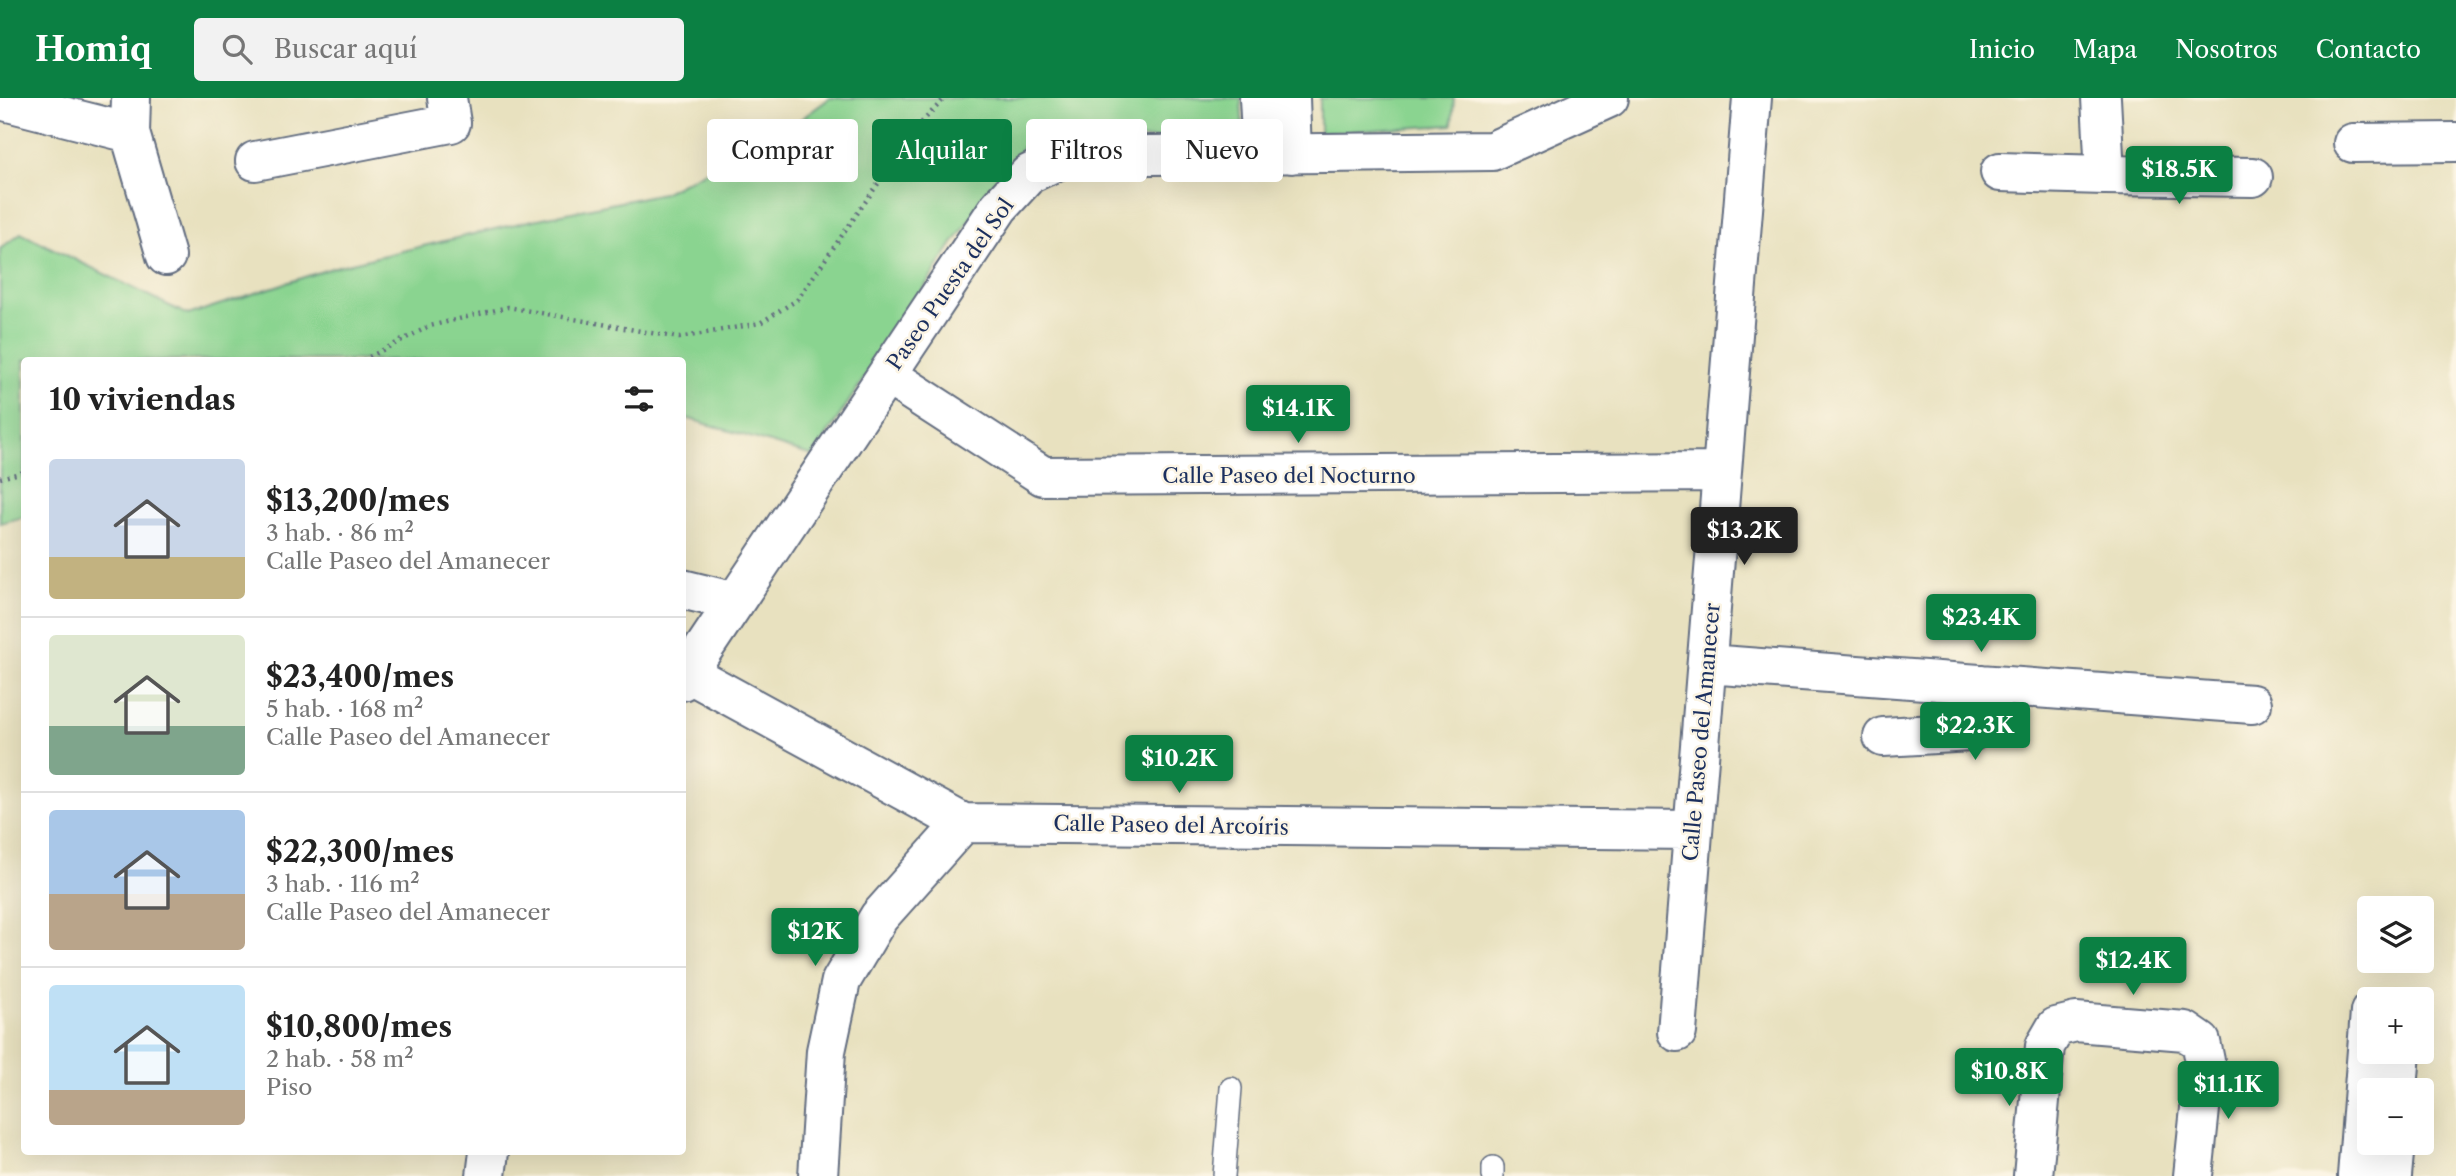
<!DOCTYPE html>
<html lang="es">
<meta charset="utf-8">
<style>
body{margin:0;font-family:"Libre Caslon Text",serif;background:#f2f2f2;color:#222;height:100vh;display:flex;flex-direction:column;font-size:26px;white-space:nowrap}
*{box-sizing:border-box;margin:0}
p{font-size:23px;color:#767676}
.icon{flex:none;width:38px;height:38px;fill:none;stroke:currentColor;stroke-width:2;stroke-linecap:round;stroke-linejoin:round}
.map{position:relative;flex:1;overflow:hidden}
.details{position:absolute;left:21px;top:259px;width:665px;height:798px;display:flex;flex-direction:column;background:#fff;border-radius:7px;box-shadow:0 7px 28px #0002}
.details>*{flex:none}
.banner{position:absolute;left:707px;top:21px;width:665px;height:63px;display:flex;gap:14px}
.controls{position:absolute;left:2357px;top:798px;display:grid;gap:14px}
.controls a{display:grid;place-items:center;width:77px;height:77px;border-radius:7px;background:#fff;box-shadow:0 7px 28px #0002;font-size:35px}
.price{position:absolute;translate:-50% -60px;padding:0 16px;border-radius:7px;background:#0b8043;color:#fff;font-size:23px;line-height:46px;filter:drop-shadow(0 2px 4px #0008)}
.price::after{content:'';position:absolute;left:50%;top:42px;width:21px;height:16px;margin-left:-10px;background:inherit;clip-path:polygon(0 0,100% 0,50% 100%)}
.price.current{background:#222;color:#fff}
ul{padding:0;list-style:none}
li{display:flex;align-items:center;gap:21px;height:175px;padding:0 28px}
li+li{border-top:2px solid #e0e0e0}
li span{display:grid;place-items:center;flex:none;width:196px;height:140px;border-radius:7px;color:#555}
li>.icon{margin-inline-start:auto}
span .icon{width:84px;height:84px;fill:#fffc;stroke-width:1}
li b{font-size:30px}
h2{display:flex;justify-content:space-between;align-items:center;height:84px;padding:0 28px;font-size:30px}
.pill{padding:0 24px;border-radius:7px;background:#fff;box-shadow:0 7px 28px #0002;font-size:24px;line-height:63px}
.pill.current{background:#0b8043;color:#fff}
header{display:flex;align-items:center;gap:42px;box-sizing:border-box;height:98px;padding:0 35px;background:#0b8043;color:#fff}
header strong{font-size:33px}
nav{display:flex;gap:38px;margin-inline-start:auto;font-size:24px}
.search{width:490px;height:63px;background:#f2f2f2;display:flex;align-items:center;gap:18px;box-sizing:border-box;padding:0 24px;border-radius:7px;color:#767676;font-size:26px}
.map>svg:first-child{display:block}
.green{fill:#8ad490;stroke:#528277;stroke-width:2}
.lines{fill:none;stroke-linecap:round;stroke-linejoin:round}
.service-casing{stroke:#636d80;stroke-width:24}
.minor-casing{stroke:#636d80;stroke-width:42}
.path{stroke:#636d80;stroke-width:4.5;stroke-dasharray:2 5;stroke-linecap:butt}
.service{stroke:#fff;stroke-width:21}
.minor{stroke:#fff;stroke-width:38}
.labels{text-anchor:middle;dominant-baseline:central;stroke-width:5;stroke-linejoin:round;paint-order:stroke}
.street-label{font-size:21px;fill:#1b2f5e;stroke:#fcf5e5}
</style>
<header>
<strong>Homiq</strong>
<div class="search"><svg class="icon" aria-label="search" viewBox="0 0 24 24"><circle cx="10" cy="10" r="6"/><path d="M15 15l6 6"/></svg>Buscar aquí</div>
<nav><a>Inicio</a><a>Mapa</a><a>Nosotros</a><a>Contacto</a></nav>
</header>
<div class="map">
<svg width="2456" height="1078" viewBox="0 0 2456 1078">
<rect width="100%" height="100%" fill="#fcf5e5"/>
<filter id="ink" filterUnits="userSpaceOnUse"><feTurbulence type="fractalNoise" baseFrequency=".0143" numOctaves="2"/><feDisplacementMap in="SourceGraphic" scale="14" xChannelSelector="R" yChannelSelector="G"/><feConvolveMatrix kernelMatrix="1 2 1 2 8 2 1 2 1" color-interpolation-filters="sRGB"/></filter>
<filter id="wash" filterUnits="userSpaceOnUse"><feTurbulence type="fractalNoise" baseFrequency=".00686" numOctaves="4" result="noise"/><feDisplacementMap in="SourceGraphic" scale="28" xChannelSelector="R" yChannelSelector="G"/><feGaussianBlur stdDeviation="1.57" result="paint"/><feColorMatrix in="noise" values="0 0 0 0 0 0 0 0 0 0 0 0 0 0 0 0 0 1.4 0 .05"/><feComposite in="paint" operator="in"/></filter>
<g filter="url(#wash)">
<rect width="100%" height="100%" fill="#e8e1bf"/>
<!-- green -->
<path class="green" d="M830,0H1241L1243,40L1028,42L954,144L813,358L683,319L682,262H24V419L0,425V151L21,135L188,217L335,169L524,124L663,95L786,32Z
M1320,0H1454L1452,27L1320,35Z"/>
</g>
<g filter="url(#ink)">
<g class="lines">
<!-- service casing -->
<g class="service-casing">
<path id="service" d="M1224,1078L1231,990
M1493,1078V1069"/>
</g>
<!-- minor casing -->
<g class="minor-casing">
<path id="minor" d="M131,0L130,35L166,158
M1259,0L1262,56
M1290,0L1292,56
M0,2L130,35
M2353,45L2456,44
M255,63L451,25L447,0
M2000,74L2105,77L2101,0
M2105,77L2253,79
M887,277L1043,378L1722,374
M682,491L735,504
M1707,566L2252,606
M688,575L963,725L1693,732
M682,583L999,109L1029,76L1067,58L1492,53L1609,0
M1883,639L1971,634L1977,628L1982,586
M1677,934L1752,0
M2398,992L2401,954
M486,1078L489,1054
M818,1078L826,953L841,883L879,819L963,725
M2033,1078L2045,948L2056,929L2076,924L2185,933L2201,944L2205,963L2193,1078
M2357,1078L2370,914
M2392,1078L2395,1045"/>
</g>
<!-- path -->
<path class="path" d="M363,262L430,228L508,209L679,240L760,225L797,202L919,27L945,0
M0,380L24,374"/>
<!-- service -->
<use href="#service" class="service"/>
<!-- minor -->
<use href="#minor" class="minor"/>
</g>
</g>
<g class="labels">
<!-- street labels -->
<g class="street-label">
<text transform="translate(950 186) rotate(-55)">Paseo Puesta del Sol</text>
<text x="1289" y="377">Calle Paseo del Nocturno</text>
<text transform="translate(1701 634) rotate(-85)">Calle Paseo del Amanecer</text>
<text transform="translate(1171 727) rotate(1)">Calle Paseo del Arcoíris</text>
</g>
</g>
</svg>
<div class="controls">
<a><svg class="icon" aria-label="layers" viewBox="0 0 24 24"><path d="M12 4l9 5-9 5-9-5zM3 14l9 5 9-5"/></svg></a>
<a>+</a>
<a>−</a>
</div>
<b class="price" style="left:2179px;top:108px">$18.5K</b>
<b class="price" style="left:1298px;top:347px">$14.1K</b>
<b class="price current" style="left:1744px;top:469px">$13.2K</b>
<b class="price" style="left:1981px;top:556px">$23.4K</b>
<b class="price" style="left:1975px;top:664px">$22.3K</b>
<b class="price" style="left:1179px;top:697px">$10.2K</b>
<b class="price" style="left:815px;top:870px">$12K</b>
<b class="price" style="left:2133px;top:899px">$12.4K</b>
<b class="price" style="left:2009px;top:1010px">$10.8K</b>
<b class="price" style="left:2228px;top:1023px">$11.1K</b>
<div class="banner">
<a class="pill">Comprar</a>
<a class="pill current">Alquilar</a>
<a class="pill">Filtros</a>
<a class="pill">Nuevo</a>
</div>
<section class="details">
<h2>10 viviendas<svg class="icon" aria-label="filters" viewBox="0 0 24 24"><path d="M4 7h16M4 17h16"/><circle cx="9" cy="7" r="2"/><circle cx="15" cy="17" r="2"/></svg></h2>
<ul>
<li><span style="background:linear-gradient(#c9d6e8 70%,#c2b280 0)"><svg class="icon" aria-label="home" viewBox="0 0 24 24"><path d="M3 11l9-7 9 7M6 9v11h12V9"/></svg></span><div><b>$13,200/mes</b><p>3 hab. · 86 m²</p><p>Calle Paseo del Amanecer</p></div></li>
<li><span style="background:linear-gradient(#dfe7d0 65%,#7fa58c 0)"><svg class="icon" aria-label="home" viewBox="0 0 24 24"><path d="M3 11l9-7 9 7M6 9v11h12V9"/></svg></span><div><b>$23,400/mes</b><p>5 hab. · 168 m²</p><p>Calle Paseo del Amanecer</p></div></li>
<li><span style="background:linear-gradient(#a9c7e8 60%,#b9a48a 0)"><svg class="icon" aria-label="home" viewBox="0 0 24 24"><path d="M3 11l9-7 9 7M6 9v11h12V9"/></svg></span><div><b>$22,300/mes</b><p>3 hab. · 116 m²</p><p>Calle Paseo del Amanecer</p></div></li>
<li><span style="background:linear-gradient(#bfe0f5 75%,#b9a48a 0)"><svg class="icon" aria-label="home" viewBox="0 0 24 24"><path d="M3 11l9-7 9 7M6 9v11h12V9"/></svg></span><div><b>$10,800/mes</b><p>2 hab. · 58 m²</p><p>Piso</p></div></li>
</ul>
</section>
</div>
